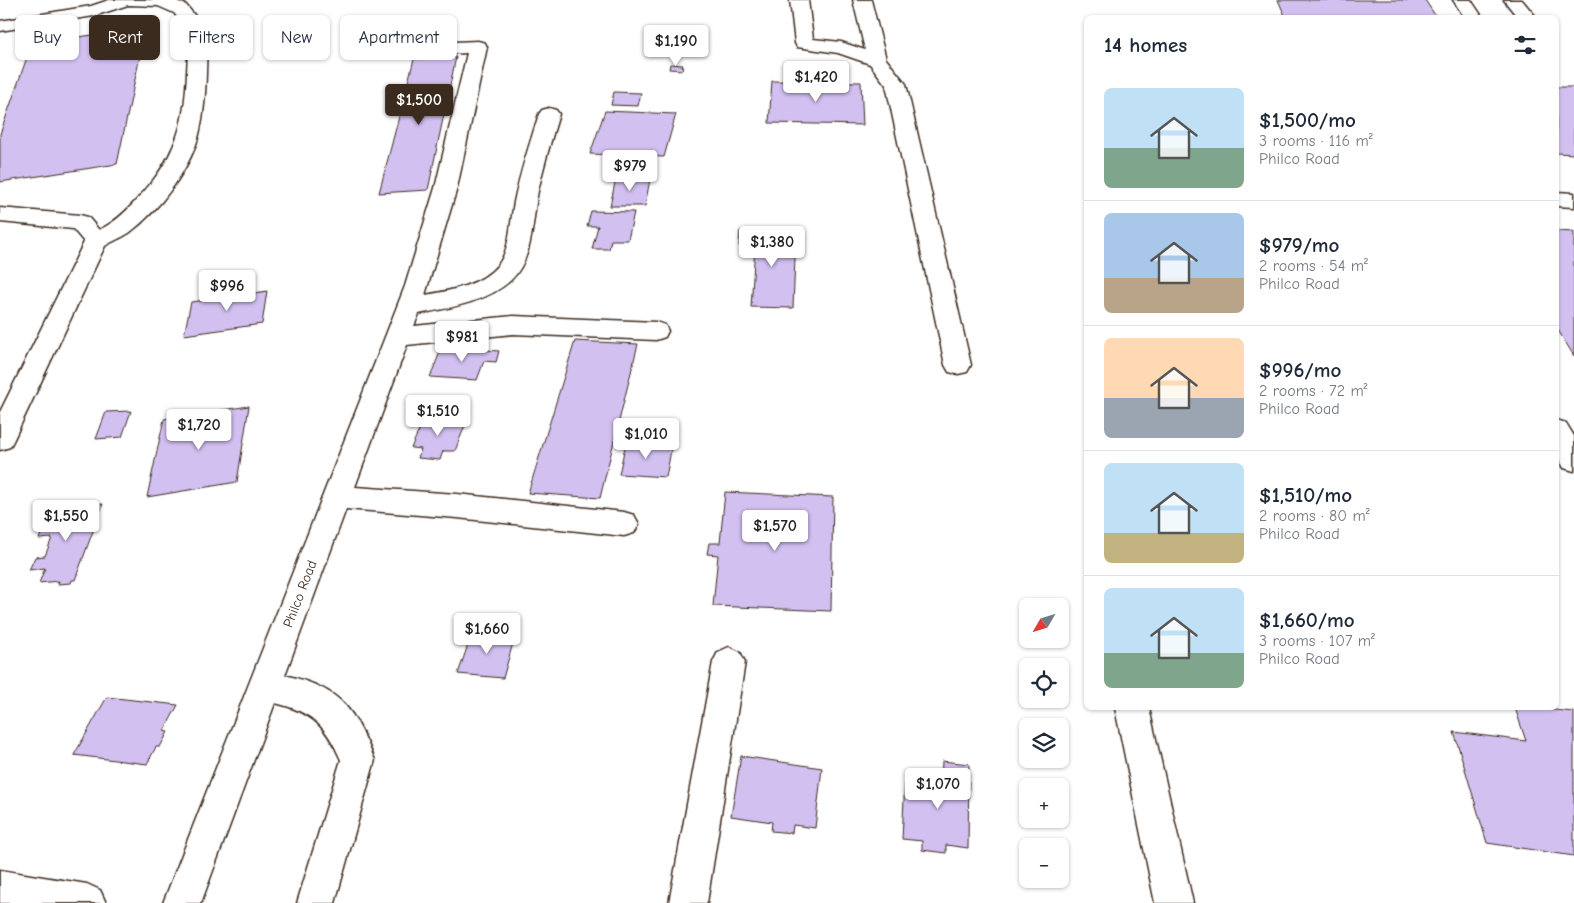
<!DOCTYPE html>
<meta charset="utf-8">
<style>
body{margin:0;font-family:"Comic Neue",sans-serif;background:#f2f2f3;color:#1f2937;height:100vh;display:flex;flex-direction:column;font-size:19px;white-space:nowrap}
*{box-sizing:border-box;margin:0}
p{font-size:16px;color:#747a83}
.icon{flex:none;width:28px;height:28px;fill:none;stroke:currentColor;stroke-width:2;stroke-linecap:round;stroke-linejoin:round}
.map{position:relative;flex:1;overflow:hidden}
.side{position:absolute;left:1084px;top:15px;width:475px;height:695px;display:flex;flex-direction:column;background:#fff;border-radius:8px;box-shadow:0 1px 4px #0004}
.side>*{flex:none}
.banner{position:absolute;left:15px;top:15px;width:475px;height:45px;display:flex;gap:10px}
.needle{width:32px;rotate:231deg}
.controls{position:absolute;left:1019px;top:598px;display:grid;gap:10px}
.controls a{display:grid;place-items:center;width:50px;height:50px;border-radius:8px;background:#fff;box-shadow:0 1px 4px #0004;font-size:25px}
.price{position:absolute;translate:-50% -42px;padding:0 11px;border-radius:5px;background:#fff;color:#222;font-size:16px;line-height:32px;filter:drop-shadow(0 1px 2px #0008)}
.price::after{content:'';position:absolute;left:50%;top:30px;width:15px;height:11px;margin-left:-8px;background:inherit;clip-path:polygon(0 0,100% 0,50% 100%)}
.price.selected{background:#3b2a1e;color:#fff}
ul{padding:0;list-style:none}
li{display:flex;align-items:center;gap:15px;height:125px;padding:0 20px}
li+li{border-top:1px solid #e0e1e3}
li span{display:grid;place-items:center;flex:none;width:140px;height:100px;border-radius:8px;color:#555}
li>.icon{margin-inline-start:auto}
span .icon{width:60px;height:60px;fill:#fffc;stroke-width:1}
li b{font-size:21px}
h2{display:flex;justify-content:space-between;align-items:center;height:60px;padding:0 20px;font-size:21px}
.chip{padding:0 18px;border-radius:8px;background:#fff;box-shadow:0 1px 4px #0004;font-size:18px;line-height:45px}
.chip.selected{background:#3b2a1e;color:#fff}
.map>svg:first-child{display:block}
.building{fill:#d2c0f1;stroke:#3b2a1e}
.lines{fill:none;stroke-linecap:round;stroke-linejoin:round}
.minor-casing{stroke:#3b2a1e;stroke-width:3}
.major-casing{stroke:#3b2a1e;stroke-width:3}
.minor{fill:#fff;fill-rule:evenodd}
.major{fill:#fff;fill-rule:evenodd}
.labels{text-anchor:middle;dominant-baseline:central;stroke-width:4.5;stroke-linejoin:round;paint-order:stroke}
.street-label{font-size:14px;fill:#3b2a1e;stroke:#fff}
</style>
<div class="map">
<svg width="1574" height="903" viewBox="0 0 1574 903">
<rect width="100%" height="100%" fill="#fff"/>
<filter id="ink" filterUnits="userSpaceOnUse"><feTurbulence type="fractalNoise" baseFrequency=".02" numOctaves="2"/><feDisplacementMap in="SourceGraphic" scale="10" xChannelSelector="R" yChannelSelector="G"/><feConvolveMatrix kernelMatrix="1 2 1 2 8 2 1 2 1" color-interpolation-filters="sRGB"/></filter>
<g filter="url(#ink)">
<!-- building -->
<path class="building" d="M1278,0H1425L1437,18H1286Z
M146,28L117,164L0,182V134L32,43Z
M456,57L428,190L379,193L414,59Z
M670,64L683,65L682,70L669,69Z
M772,81L861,82L863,125L769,123Z
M1556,87H1574V154L1556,153Z
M614,92L641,93L638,106L611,105Z
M605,111L676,114L664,157L590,154Z
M616,178L650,179L645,206H610Z
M591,211L634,212L628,240H611L609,249H592L598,226H587Z
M740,231L796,233L793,308L751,307L755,246H739Z
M1556,231L1574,232V356L1556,327Z
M250,288L248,294L267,291L262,324L184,335L191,302L222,298L223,291Z
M575,341L638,344L600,498L528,493Z
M442,347L458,348L499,351L496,362L484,361L477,380L430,377Z
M249,406L237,482L147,497L164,419Z
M131,411L122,437L96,439L106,412Z
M425,417L467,420L455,451H443L440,460L418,458L421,449L411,448Z
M626,442L672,445L666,477L619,474Z
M725,492L833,497L831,611L713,606L718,555L707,554L709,543H720Z
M103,504L75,580H72L71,583L58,584L59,581L39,583L45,568L29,570L35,557L45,556L52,538L39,539L52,509Z
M472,633L515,636L503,678L458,674Z
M107,697L178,705L164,731L168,732L160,747H156L147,764L74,755Z
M1515,708H1533L1574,712V856L1487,843L1454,732L1526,741Z
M741,756L822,768L815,828L793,825L792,833L771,831L772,822L731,816Z
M942,761L969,764L968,848L946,845V853L922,850V841L902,839L905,779L941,784Z"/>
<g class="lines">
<!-- minor casing -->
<g class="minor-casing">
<path id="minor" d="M109,0H174L186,5L204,27L207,31C206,64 207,98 200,130C193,166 158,212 129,233C121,238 113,241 105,246L14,439L10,447L0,450V412L84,242L73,229L0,222V208L80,215L88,217L99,230C116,222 128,210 140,196C190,142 185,100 189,32L174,13L158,6L128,5L94,16L0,31V21L91,6Z
M790,0H808L813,39L841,42L865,50L853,0H871L886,59L906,84L971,365L967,372L958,374L949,372L945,365L886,85L870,64L838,53L797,47L795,43Z
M1453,0H1471L1483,18H1465Z
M1504,0H1522L1537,18H1518Z
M478,41L485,43L487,47L457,188L425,295C450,291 482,285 498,265C511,248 510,222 514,202C520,172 530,143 539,114L542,110L549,108L556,110L559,114C551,140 544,165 538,191C532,220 534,258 511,280C488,302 449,308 419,314L414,326L513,316L656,322L665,325L668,331L665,337L656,340L513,334L407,345L355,487L457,494L624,512L634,515L639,524L634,533L624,536L457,518L346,509L285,675C343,690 353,708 375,760L335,903H297L341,760C326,725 312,712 275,703L201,903H163L405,286L435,188L467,53L429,55L422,53L420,49L422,45L429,43Z
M1556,192L1574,193V207L1556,206Z
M1556,420L1566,423L1574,436V471L1564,468L1556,454Z
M729,647L740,652L745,662L707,903H669L713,662L718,652Z
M1115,708H1149L1193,903H1155Z"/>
</g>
<!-- major casing -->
<g class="major-casing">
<path id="major" d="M0,870L87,884L100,890L106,903H0Z"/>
</g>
<!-- minor -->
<use href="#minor" class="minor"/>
<!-- major -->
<use href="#major" class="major"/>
</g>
</g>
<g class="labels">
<!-- street labels -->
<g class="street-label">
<text transform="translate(300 594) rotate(-69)">Philco Road</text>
</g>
</g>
</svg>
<div class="controls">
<a><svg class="needle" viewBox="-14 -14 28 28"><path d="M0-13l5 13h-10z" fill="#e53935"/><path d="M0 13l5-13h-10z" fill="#747a83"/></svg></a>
<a><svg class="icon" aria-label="locate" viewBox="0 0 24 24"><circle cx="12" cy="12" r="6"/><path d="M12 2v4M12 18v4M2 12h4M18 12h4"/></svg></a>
<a><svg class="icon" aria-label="layers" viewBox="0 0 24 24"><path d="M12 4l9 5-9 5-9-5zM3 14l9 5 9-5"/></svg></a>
<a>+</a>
<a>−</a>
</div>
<b class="price" style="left:676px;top:67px">$1,190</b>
<b class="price" style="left:816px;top:103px">$1,420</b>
<b class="price selected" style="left:419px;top:126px">$1,500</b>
<b class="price" style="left:630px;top:192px">$979</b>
<b class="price" style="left:772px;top:268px">$1,380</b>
<b class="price" style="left:227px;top:312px">$996</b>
<b class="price" style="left:462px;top:363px">$981</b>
<b class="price" style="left:438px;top:437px">$1,510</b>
<b class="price" style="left:199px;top:451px">$1,720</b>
<b class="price" style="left:646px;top:460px">$1,010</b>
<b class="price" style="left:66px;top:542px">$1,550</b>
<b class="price" style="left:775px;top:552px">$1,570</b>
<b class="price" style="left:487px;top:655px">$1,660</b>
<b class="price" style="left:938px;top:810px">$1,070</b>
<div class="banner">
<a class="chip">Buy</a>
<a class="chip selected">Rent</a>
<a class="chip">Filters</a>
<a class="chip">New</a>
<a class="chip">Apartment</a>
</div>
<section class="side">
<h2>14 homes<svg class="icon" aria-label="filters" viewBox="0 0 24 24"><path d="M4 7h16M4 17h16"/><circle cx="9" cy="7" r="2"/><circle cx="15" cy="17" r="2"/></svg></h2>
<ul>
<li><span style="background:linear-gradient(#bfe0f5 60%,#7fa58c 0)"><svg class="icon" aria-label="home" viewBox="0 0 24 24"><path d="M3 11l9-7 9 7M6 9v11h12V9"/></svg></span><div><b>$1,500/mo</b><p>3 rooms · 116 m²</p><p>Philco Road</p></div></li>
<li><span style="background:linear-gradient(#a9c7e8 65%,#b9a48a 0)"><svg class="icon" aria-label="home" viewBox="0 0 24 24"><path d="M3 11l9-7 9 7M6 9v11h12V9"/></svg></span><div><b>$979/mo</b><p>2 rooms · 54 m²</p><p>Philco Road</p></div></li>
<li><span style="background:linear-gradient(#ffd9b3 60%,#9aa5b1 0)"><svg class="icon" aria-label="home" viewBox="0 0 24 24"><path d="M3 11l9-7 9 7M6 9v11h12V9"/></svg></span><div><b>$996/mo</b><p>2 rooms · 72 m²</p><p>Philco Road</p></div></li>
<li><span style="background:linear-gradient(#bfe0f5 70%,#c2b280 0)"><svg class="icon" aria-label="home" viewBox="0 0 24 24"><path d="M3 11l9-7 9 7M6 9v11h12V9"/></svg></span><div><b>$1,510/mo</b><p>2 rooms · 80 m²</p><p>Philco Road</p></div></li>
<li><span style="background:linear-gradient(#bfe0f5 65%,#7fa58c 0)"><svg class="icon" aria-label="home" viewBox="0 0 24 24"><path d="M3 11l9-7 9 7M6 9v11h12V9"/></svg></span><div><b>$1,660/mo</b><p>3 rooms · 107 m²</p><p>Philco Road</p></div></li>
</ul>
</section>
</div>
